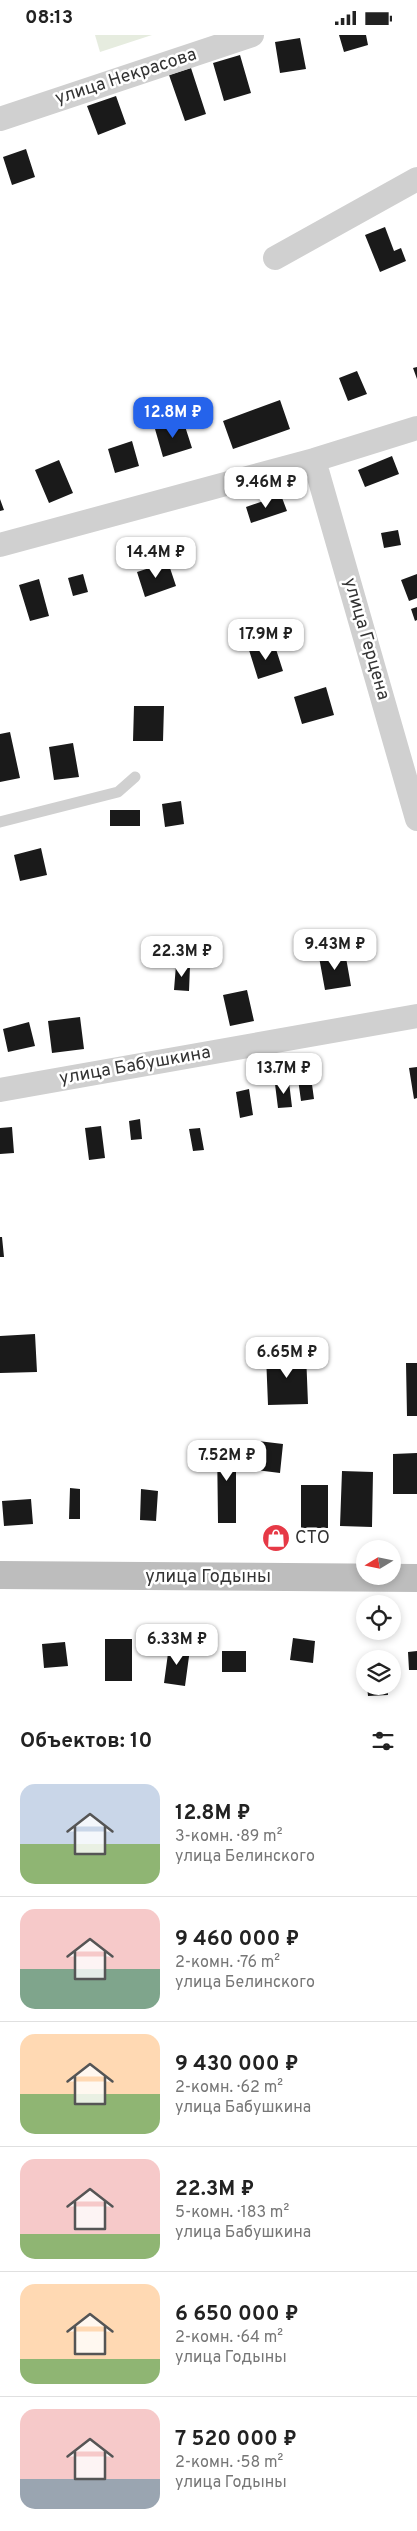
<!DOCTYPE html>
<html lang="ru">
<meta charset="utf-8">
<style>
body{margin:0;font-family:Overpass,sans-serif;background:#f6f6f6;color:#222;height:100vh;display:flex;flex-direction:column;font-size:19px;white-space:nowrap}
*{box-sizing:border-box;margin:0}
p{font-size:16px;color:#767676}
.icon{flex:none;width:28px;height:28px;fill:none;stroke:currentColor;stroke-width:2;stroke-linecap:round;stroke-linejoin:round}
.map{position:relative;height:1676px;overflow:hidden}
.drawer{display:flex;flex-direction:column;background:#fff;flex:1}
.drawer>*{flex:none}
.needle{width:32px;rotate:260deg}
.buttons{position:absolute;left:356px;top:1505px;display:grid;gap:10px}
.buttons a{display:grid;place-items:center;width:45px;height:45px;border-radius:50%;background:#fff;box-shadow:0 2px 8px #0003;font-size:25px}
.price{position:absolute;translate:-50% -42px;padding:0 11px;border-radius:10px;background:#fff;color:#222;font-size:16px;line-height:32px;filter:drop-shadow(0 1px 2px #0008)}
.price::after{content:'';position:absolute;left:50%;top:30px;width:15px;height:11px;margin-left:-8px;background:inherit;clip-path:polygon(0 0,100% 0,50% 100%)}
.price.selected{background:#2563eb;color:#fff}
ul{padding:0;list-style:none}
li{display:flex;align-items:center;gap:15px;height:125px;padding:0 20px}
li+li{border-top:1px solid #e0e0e0}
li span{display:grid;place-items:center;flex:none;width:140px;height:100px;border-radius:15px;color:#555}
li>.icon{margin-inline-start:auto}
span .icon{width:60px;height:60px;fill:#fffc;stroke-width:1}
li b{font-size:21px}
h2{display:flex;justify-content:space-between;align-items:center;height:60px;padding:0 20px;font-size:21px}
.status{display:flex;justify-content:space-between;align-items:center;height:35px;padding:0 25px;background:#fff;direction:ltr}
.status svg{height:14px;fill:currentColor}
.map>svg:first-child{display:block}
.grass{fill:#e6ecdf}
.building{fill:#1a1a1a}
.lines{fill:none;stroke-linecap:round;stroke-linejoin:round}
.lane{stroke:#d0d0d0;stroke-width:11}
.street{stroke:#d0d0d0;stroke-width:24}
.secondary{stroke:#bdbdbd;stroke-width:28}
.labels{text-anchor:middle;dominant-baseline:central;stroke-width:5;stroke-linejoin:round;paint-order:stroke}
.street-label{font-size:18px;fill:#333;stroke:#fff}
.poi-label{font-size:18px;fill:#333;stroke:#fff;text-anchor:start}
</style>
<div class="status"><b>08:13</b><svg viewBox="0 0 49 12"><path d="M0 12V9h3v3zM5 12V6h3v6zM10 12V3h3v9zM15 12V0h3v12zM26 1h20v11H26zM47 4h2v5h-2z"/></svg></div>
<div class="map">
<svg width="417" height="1676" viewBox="0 0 417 1676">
<rect width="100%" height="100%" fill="#fff"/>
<!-- grass -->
<path class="grass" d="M95,0H152L100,17Z"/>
<!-- building -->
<path class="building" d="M339,0H366L368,10L344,17Z
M300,3L306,34L280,38L275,7Z
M240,20L251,58L224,66L213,28Z
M191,33L206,79L185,86L169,40Z
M116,61L126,89L98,100L87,71Z
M26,114L35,142L12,150L3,122Z
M385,192L394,216L401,213L406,226L380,237L365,200Z
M417,332V344L413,333Z
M357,336L367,359L348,366L339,343Z
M280,365L290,394L233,414L223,386Z
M183,385L192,413L163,422L155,394Z
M132,406L139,431L115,438L108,414Z
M392,421L399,439L365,452L358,435Z
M59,425L73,458L49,468L35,435Z
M281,460L287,476L251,488L246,472Z
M0,464L4,475L0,476Z
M398,495L401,510L384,513L381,498Z
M168,527L176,551L145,562L137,537Z
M83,539L88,557L73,561L68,543Z
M417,539V563L409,566L401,545Z
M39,544L49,581L30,586L19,550Z
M417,572V585L415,586L411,574Z
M274,608L283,636L258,644L249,615Z
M326,652L334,680L302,689L294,662Z
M134,671H164L163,706H133Z
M10,697L20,743L0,747V699Z
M73,708L79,742L54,745L49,712Z
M181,766L184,789L165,792L162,769Z
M110,775H140V791H110Z
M41,813L47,840L20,846L14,820Z
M345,917L351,951L325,955L319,922Z
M176,930L190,931L189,956L174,955Z
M247,955L254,986L230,991L223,960Z
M80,982L84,1014L52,1018L48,986Z
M29,987L35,1011L8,1017L3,994Z
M417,1032V1063L414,1064L409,1033Z
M311,1042L314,1064L301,1066L298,1044Z
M289,1047L292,1072L278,1073L275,1049Z
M249,1054L253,1080L240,1083L236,1057Z
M140,1084L142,1104L131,1105L129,1086Z
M101,1091L105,1123L89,1125L85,1093Z
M12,1092L14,1118L0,1119V1093Z
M200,1093L204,1115L193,1116L189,1094Z
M0,1202H2L4,1222H0Z
M35,1299L37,1337L0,1338V1301Z
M306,1318L308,1369L268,1370L266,1320Z
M406,1328H417V1381H407Z
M251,1405L283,1409L280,1438L248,1434Z
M217,1407L236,1408V1488H218Z
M417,1418V1459H393V1419Z
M342,1436L373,1437L372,1492L340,1491Z
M301,1450H328V1493H301Z
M70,1453L80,1454V1484H69Z
M141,1454L158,1456L156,1486L140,1485Z
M31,1464L33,1489L4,1491L2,1466Z
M293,1603L315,1606L313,1628L290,1625Z
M105,1604H132V1646H105Z
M65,1607L68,1631L44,1633L42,1609Z
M169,1611L190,1614L185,1651L164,1648Z
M222,1616H246V1637H222Z
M417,1616V1635H409L408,1617Z
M367,1651H387L388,1660L368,1661Z"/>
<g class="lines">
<!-- lane -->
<path class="lane" d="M0,787L118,757L135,742"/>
<!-- street -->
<path class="street" d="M0,84L252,0
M275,223L417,144
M314,425L417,784
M0,510L314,425L417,393
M0,1055L417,981"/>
<!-- secondary -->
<path class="secondary" d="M0,1540L417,1543"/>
</g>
<!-- icons -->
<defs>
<g id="shop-disc" transform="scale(1.4375)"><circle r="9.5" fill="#e63946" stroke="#fff"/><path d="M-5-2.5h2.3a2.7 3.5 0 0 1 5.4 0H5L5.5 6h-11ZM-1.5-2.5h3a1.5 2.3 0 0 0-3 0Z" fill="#fff"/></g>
</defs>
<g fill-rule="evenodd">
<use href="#shop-disc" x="276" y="1503"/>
</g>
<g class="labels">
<!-- street labels -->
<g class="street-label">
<text transform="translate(126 42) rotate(-18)">улица Некрасова</text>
<text transform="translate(366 604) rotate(74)">улица Герцена</text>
<text transform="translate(135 1031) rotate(-10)">улица Бабушкина</text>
<text x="208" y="1542">улица Годыны</text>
</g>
<!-- poi labels -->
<g class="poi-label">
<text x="295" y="1503">СТО</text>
</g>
</g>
</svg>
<div class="buttons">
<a><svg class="needle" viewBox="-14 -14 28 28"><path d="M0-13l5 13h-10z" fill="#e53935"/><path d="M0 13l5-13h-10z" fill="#767676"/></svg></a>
<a><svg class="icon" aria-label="locate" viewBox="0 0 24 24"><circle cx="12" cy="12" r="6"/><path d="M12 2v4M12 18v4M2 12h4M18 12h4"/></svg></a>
<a><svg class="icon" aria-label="layers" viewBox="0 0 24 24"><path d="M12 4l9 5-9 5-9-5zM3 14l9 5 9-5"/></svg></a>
</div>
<b class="price selected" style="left:173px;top:404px">12.8M ₽</b>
<b class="price" style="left:266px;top:474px">9.46M ₽</b>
<b class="price" style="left:156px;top:544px">14.4M ₽</b>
<b class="price" style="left:266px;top:626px">17.9M ₽</b>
<b class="price" style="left:335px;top:936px">9.43M ₽</b>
<b class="price" style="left:182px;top:943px">22.3M ₽</b>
<b class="price" style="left:284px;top:1060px">13.7M ₽</b>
<b class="price" style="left:287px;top:1344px">6.65M ₽</b>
<b class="price" style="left:227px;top:1447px">7.52M ₽</b>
<b class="price" style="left:177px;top:1631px">6.33M ₽</b>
</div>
<section class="drawer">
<h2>Объектов: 10<svg class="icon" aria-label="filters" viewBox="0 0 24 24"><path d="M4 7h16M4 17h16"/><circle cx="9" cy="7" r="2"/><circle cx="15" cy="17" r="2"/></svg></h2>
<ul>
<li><span style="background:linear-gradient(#c9d6e8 60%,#8fb573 0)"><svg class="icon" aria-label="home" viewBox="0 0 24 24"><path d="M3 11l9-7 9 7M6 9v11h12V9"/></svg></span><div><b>12.8M ₽</b><p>3-комн. · 89 m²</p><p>улица Белинского</p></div></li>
<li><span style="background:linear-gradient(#f6c9c9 60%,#7fa58c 0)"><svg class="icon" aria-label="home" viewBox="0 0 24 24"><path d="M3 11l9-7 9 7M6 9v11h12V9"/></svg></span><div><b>9 460 000 ₽</b><p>2-комн. · 76 m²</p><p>улица Белинского</p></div></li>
<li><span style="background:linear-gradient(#ffd9b3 60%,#8fb573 0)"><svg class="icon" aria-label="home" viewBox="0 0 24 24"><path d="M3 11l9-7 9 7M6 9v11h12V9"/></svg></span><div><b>9 430 000 ₽</b><p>2-комн. · 62 m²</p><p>улица Бабушкина</p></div></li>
<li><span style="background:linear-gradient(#f6c9c9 75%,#8fb573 0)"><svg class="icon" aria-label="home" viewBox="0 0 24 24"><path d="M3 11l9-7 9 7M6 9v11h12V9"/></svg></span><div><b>22.3M ₽</b><p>5-комн. · 183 m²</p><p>улица Бабушкина</p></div></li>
<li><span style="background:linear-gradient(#ffd9b3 75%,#8fb573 0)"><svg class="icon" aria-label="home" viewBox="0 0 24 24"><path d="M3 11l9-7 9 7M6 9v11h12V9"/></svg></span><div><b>6 650 000 ₽</b><p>2-комн. · 64 m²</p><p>улица Годыны</p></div></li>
<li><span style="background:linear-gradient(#f6c9c9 70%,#9aa5b1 0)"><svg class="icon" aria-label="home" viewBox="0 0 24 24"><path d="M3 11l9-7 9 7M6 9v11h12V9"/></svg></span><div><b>7 520 000 ₽</b><p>2-комн. · 58 m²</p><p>улица Годыны</p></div></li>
</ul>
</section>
